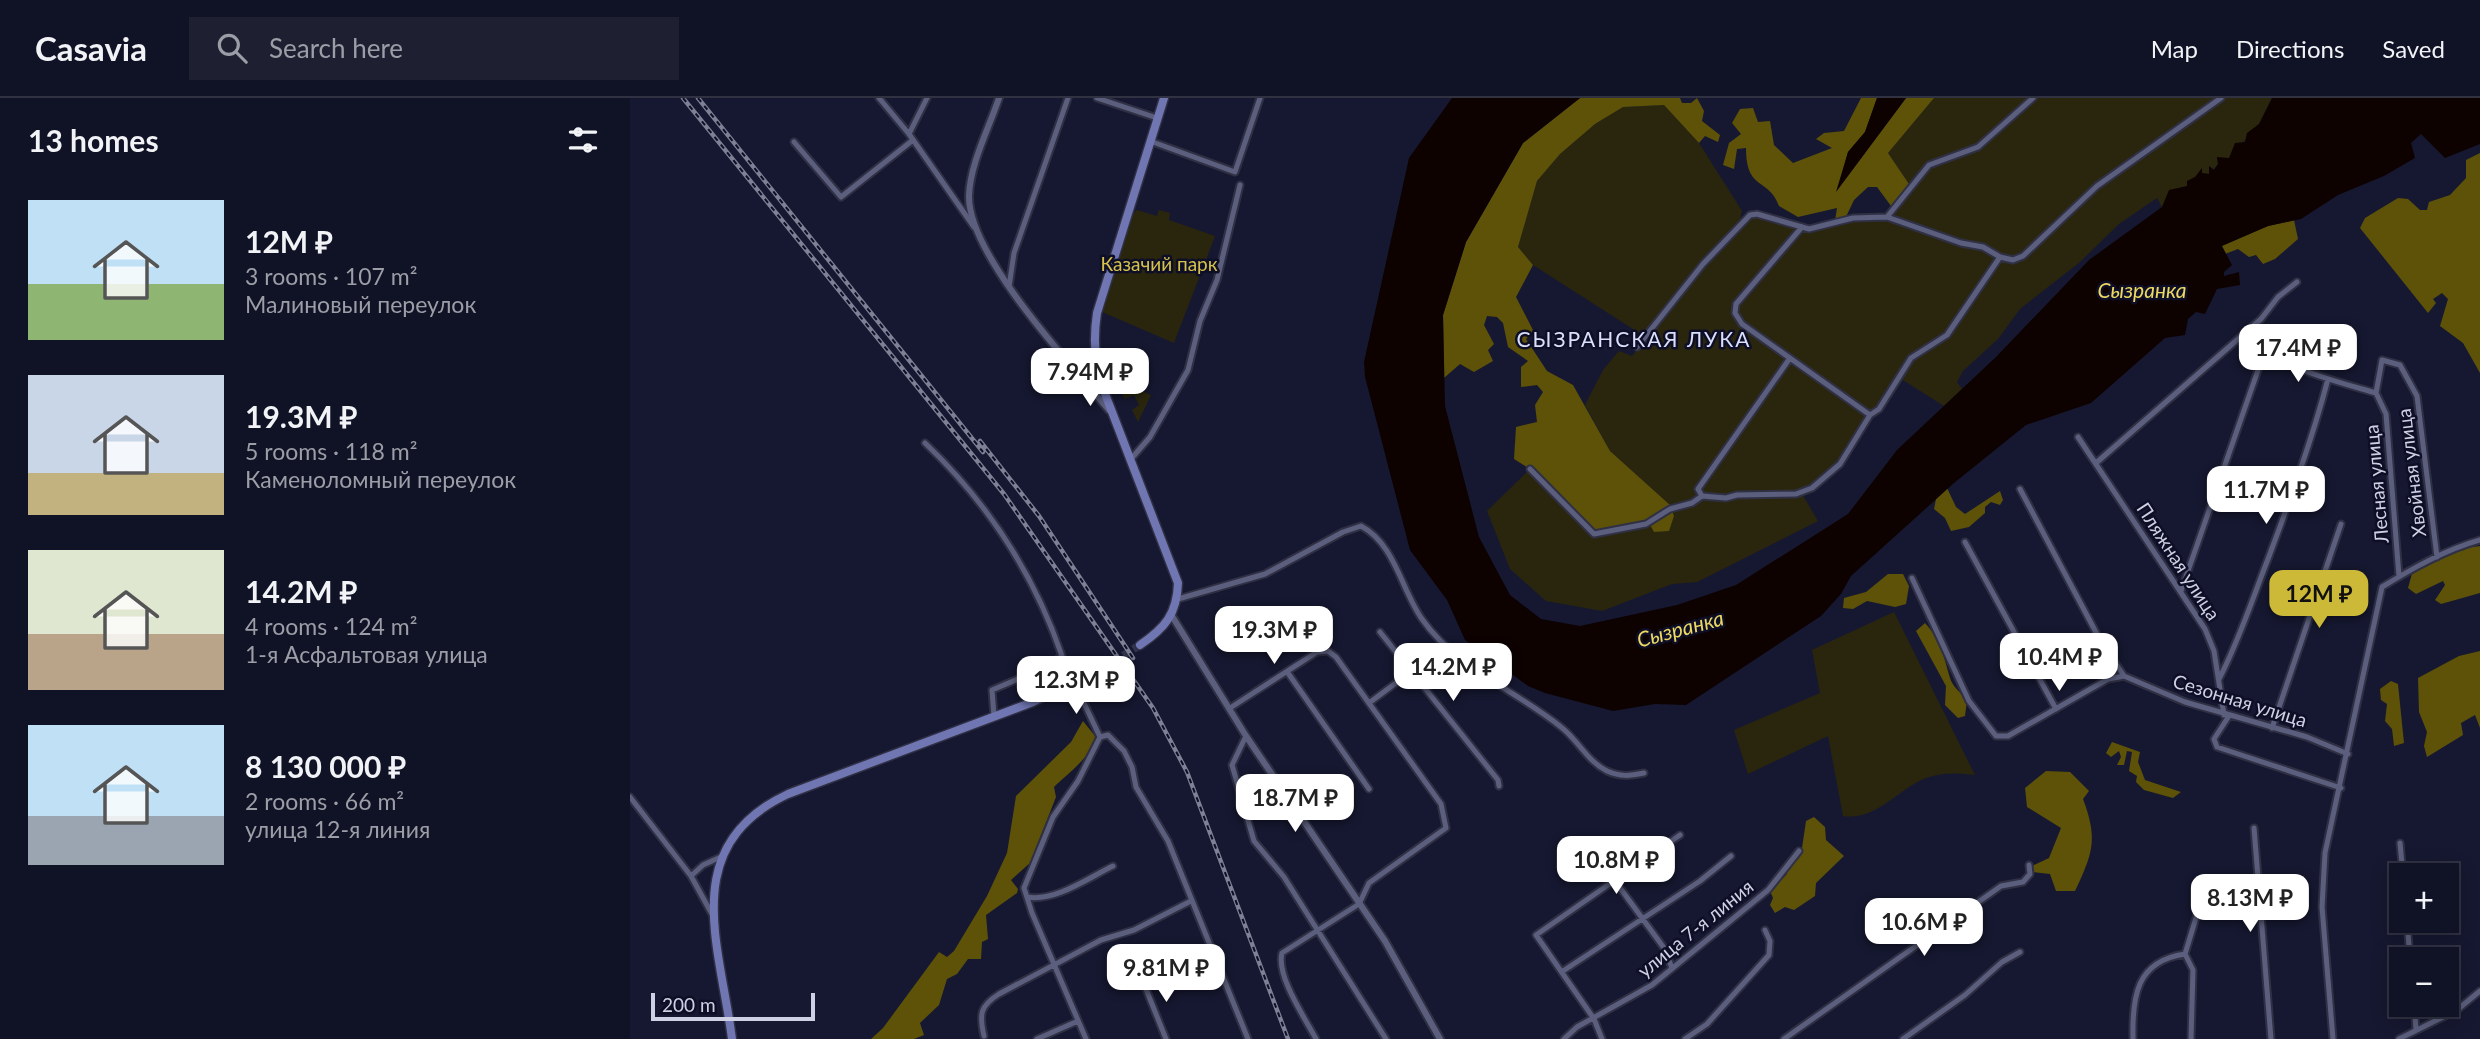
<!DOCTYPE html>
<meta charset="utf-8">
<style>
body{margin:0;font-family:Lato,sans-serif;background:#1e2032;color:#f1f3f6;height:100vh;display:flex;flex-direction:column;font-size:26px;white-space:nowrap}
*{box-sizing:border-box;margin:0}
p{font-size:23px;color:#9c9ea7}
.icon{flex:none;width:38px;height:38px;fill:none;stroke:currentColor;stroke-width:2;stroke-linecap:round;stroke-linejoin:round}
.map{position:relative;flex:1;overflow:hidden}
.side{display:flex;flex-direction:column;background:#101225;width:630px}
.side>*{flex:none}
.tools{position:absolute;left:1759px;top:765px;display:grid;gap:14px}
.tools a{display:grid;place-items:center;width:70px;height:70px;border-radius:0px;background:#101225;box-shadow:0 4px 18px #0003,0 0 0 2px #303242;font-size:35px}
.scale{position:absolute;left:21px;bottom:18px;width:164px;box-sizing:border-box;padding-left:7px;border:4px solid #ced1e3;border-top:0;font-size:19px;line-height:24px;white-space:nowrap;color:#ced1e3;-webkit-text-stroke:5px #0e0f27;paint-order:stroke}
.price{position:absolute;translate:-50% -60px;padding:0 16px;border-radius:14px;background:#fff;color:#222;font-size:23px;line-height:46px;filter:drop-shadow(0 2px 4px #0008)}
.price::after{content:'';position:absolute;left:50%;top:42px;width:21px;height:16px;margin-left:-10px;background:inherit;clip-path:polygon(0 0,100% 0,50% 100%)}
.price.current{background:#cdb938;color:#111}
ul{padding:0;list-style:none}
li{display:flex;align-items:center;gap:21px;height:175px;padding:0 28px}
li span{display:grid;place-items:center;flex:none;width:196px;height:140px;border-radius:0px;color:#555}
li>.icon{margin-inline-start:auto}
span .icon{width:84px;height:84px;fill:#fffc;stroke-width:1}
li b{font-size:30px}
h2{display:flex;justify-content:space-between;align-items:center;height:84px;padding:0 28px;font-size:30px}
header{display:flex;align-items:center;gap:42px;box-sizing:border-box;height:98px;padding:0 35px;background:#101225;border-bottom:2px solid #303242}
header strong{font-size:33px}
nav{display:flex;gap:38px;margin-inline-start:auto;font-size:24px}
.search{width:490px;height:63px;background:#1e2032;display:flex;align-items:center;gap:18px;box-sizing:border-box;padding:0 24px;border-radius:0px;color:#9c9ea7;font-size:26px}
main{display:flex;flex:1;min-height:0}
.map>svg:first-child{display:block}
.green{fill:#2a260d}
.forest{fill:#5d5208}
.water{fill:#0d0200}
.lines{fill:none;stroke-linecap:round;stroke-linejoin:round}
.primary-tunnel{stroke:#32344c;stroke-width:8;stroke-dasharray:8 4;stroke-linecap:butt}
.minor-casing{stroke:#303045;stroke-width:9}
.tertiary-casing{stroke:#303045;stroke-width:10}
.primary-casing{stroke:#303045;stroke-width:11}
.minor{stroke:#5b5f7d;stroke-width:5}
.tertiary{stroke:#5b5f7d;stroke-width:6}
.primary{stroke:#6f76b2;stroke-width:8}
.rail-casing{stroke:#7e8095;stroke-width:4.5}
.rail{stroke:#0e0f27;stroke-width:2;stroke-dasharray:5;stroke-linecap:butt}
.labels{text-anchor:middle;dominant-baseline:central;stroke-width:5;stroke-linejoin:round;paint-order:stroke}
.park-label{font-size:19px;fill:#d5c24a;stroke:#0e0f27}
.street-label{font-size:19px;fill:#ced1e3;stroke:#0e0f27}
.water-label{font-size:21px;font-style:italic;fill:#ecd963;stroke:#0e0f27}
.neighbourhood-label{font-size:21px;letter-spacing:2px;fill:#dadffb;stroke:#0e0f27}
</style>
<header>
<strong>Casavia</strong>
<div class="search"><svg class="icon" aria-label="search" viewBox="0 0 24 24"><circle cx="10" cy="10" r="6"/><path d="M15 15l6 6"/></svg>Search here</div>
<nav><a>Map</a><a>Directions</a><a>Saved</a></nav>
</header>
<main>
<section class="side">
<h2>13 homes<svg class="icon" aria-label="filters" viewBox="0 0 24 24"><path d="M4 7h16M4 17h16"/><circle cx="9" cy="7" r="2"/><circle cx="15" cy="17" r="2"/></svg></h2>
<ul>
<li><span style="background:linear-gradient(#bfe0f5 60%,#8fb573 0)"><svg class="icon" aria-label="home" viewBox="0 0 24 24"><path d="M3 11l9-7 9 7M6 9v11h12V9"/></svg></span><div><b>12M ₽</b><p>3 rooms · 107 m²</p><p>Малиновый переулок</p></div></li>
<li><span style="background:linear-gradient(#c9d6e8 70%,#c2b280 0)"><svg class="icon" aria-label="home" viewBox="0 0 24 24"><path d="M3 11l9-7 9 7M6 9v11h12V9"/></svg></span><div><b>19.3M ₽</b><p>5 rooms · 118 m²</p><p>Каменоломный переулок</p></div></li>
<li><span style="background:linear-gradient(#dfe7d0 60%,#b9a48a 0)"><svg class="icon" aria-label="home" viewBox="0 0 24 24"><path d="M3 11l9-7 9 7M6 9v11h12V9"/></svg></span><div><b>14.2M ₽</b><p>4 rooms · 124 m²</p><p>1-я Асфальтовая улица</p></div></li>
<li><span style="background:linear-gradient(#bfe0f5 65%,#9aa5b1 0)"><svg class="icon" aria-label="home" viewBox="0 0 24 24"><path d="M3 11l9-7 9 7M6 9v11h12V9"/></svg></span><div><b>8 130 000 ₽</b><p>2 rooms · 66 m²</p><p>улица 12-я линия</p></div></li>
</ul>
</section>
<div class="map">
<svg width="1850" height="941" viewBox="0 0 1850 941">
<rect width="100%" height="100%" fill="#161831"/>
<!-- green -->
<path class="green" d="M1304,0H1642L1629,26L1599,60H1587L1588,66L1579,76L1572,75L1532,109L1527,100L1489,126L1450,164L1390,211L1368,241L1333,273L1327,284L1332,291L1314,308L1268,279L1249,311L1240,317L1210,366L1171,394L1188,423L1067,484L1042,486L972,513L916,503L880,471L857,413L900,371L1019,424L1024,434L1039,432L1044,418L1040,407L980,353L955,307L973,272L989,253L1002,258L1017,240L903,167L888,149L907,83L930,56L965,26L993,9L1034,7L1069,45L1112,113L1109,125L1120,117L1175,130L1223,120L1257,118L1281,89L1258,55Z
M507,112L527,118L529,112L540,115L539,122L585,138L544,245L472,214L499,120Z
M483,280L521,297L508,324L502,312L509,307L504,297L495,301Z
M1264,514L1345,677C1328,675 1313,674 1296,680C1269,690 1247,723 1213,718L1198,638L1118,676L1104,632L1190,595L1182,552Z"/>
<!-- forest -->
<path class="forest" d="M950,0H1050L1052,5H1061L1067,0L1074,13L1072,23L1090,37L1088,44L1075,38L1069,45L1034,7L993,9L965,26L930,56L907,83L888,149L903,167L886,199L904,234L896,241L917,273L943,287L980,353L1040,407L1044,418L1039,433L1024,434L1019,425L964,436L900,371L884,361L886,329L907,324L905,307L913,294L907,287L891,289V269L898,263L878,249L873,225L867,219L857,218L854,227L864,246L858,252L863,263L844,274L830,266L814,280L813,217L836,144L893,45Z
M1231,0H1247L1235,34L1218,54L1208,91L1276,0H1304L1258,55L1279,86L1261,108L1247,89H1238L1224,102L1214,123H1205L1207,110L1168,119L1149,108C1139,79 1116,94 1116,50L1107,51L1104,71L1093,67L1099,45L1111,36L1102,25L1110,11L1123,10L1128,24L1140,23L1144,47L1163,65L1202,50L1186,41L1194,35L1214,33Z
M1850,55V275L1833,245L1810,228L1818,201L1812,195L1803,201L1806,205L1798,215L1730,130L1735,120L1768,100L1778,101L1790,112H1797L1799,104L1820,97L1836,80V62Z
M1664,122L1668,141L1645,161L1633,166L1626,157L1619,159L1608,151L1595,156L1591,148L1638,128Z
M1317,390L1326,409L1335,416L1370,393L1373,402L1370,407L1361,404L1355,409V415L1339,429L1321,433L1315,420L1304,411L1306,401Z
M1850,448V495L1811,506L1805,502L1815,487L1813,483L1786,496L1778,490L1783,472L1835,450Z
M1258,476H1273L1279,488L1276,506L1265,509L1237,503L1223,511L1213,510L1214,500L1236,494Z
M1295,525C1311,542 1314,560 1320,580C1322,588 1332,596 1337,602L1335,618L1328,620L1315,607L1316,588L1286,533Z
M1850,553V630L1845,617L1831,625L1833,637L1797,659L1794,648L1797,634L1789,614L1788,580L1829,558Z
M1761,583L1768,586L1774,645L1764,648L1762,631L1755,623L1757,606L1751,602L1750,591Z
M453,623L465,638C464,657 437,676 424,689L426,699L400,765L381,782L388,791L387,795L356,817L358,841L352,844L351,861H338L327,876L317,881L309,907L290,925L294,937L284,941H241L253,930L309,854L317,859L324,853L357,798L377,755L386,698L441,644Z
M1482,644L1510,654L1508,664L1515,682L1551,694L1543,700L1514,692L1506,684L1507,678L1499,673L1502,654L1497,653L1494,667H1487L1491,659L1489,653L1481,659L1476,655Z
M1416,673L1440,674L1459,693L1453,701C1468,741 1463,755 1445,793H1426L1420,776L1402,774L1400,769L1419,760L1431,730L1397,709L1395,690Z
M1184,719L1195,729L1196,742L1214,758L1186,785L1185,798L1164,812L1155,809L1145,815L1140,807L1143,800L1140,793L1157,776L1155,772L1172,750L1176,723Z"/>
<!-- water -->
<path class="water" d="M822,0H950L893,45L836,144L813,217L815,308L849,439L880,497L911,521L950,528L1047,507L1106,487L1218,416L1267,352L1366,259L1459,162L1532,109L1539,92L1557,88V83L1565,79L1572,70V75L1579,76V68L1584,72L1588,66L1587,59L1599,60L1605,45L1615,44L1617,35L1629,26L1642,0H1850V46L1815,60L1791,36L1781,45L1785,60L1754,78L1708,97L1671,121L1638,128L1592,148L1602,167L1594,174V178L1609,174L1610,187L1587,191L1575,216L1566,214L1558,221L1555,237L1535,240L1461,305L1396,327L1324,385L1221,478L1211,496L1191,518L1056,607L1025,606L983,613L915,595L898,588L835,542L817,502L780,452L735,279L734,264L779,60Z
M1247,0H1276L1206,94L1218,54L1235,34Z"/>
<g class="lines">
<!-- primary-tunnel -->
<path class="primary-tunnel" d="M483,564L510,547"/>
<!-- minor casing -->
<g class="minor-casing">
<path id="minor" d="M249,0L279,36L344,129
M467,0L527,20
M279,36L297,0
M520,43L605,74L630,0
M164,44L211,99L283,42
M1257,119L1331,145L1353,149L1370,159L1383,162L1393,158L1467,88L1591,0
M1172,129L1106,206L1105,215L1112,226L1240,317
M379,189L384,155L438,0
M1613,236C1650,270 1698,281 1746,295
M1007,249L1073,166L1120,117L1127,116L1179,131L1223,120L1257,119L1299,67L1348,49L1403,0
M1448,339L1575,531L1584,553L1594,617
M295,345C358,405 404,476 432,558L416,569L362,592L364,618
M501,361L520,339L558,272L570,223L587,182L610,87
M1466,365L1631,221L1648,199L1667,184
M900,371L964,436L1016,426L1040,411L1062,405L1072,398L1096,400L1107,397L1166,396L1182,390L1210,366L1240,317L1249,311L1281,260L1317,237L1370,159
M1390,391L1469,540L1494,578
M1072,398L1068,391L1160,260
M1335,444L1426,611
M1769,478L1756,316L1746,295L1752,262L1770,267L1787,298L1807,459
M1282,480L1339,603L1366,638H1378L1478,581L1494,578
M1551,493L1634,255
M548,501L635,476L713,434L731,428C765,446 771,491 792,521C826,570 885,592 931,629C948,642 957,663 977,673C991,679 999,678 1014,675
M750,534L868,682L869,688
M658,575L739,691
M1494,578L1555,604L1677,639L1718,656
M1589,581C1609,543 1622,502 1638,461C1660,402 1682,342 1698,281
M445,586L470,639
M739,605L782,573
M600,610L687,554L698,553L706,559L811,706L816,730L739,785L729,806L652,855C646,878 675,920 686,941
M1599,618L1584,641L1587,649L1711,690
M1642,630L1711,426
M616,638L602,667L624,743L654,779L756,941
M470,639L478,637L494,653L502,669L506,689L538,743L618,941
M0,699L61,778L73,767L93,758
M1624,730L1641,941
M1770,745L1773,777
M61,778L83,818
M985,783L1034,850L1042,870
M397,799C425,804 458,780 483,768
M1777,822L1780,861
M1555,856L1569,810L1578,805L1630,801
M933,873L1070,783L1101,758
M512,881L536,941
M1784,906L1786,931
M354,938C349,916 350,908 369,896L471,842L504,832L561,803
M407,941L448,923
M456,941L402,815L394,790L423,719L448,683L470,639
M934,941L947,929L1022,887L1138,792L1169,753
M972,941L964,921L906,837L1050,737
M1055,941L1077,926L1139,857L1140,843L1135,832
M1154,941L1371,788L1393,784L1400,776L1399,767
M1273,941L1335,897L1372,864L1390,854
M1503,941C1502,899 1506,863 1555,856L1563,872L1561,941
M1703,941L1692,809L1695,755L1752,489C1783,470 1815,452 1850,442
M1769,941L1827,912L1850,893"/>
</g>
<!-- tertiary casing -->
<g class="tertiary-casing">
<path id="tertiary" d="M369,0C359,30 340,66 339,98C338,157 441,267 479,312
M542,518L616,638L755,843L810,941"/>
</g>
<!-- primary casing -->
<g class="primary-casing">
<path id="primary" d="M510,547C535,530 547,516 548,485L472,288C464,263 463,241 467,215L534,0
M102,941C90,847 47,748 158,696L403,604L483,564"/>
</g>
<!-- minor -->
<use href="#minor" class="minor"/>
<!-- tertiary -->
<use href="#tertiary" class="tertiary"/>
<!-- primary -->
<use href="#primary" class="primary"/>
<!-- rail casing -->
<g class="rail-casing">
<path id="rail" d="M53,0L374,396L523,610L557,674L658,941
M68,0L353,354
M350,343L409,418L503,560"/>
</g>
<!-- rail -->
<use href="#rail" class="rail"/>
</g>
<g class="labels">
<!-- park labels -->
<g class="park-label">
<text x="529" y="165">Казачий парк</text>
</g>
<!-- street labels -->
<g class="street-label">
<text transform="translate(1781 375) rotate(-97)">Хвойная улица</text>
<text transform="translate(1746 386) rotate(-95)">Лесная улица</text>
<text transform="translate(1549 463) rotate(57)">Пляжная улица</text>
<text transform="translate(1610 602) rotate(17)">Сезонная улица</text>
<text transform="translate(1065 830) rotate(-39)">улица 7-я линия</text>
</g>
<!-- water labels -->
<g class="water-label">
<text x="1512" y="191">Сызранка</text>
<text transform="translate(1050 530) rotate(-15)">Сызранка</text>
</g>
<!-- neighbourhood labels -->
<g class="neighbourhood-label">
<text x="1004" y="240">СЫЗРАНСКАЯ ЛУКА</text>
</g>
</g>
</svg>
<div class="tools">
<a>+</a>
<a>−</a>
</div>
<div class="scale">200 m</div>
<b class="price" style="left:1668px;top:286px">17.4M ₽</b>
<b class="price" style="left:460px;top:310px">7.94M ₽</b>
<b class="price" style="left:1636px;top:428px">11.7M ₽</b>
<b class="price current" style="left:1689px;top:532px">12M ₽</b>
<b class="price" style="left:644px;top:568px">19.3M ₽</b>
<b class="price" style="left:1429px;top:595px">10.4M ₽</b>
<b class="price" style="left:823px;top:605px">14.2M ₽</b>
<b class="price" style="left:446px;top:618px">12.3M ₽</b>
<b class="price" style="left:665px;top:736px">18.7M ₽</b>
<b class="price" style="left:986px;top:798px">10.8M ₽</b>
<b class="price" style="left:1620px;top:836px">8.13M ₽</b>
<b class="price" style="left:1294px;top:860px">10.6M ₽</b>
<b class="price" style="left:536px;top:906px">9.81M ₽</b>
</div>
</main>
